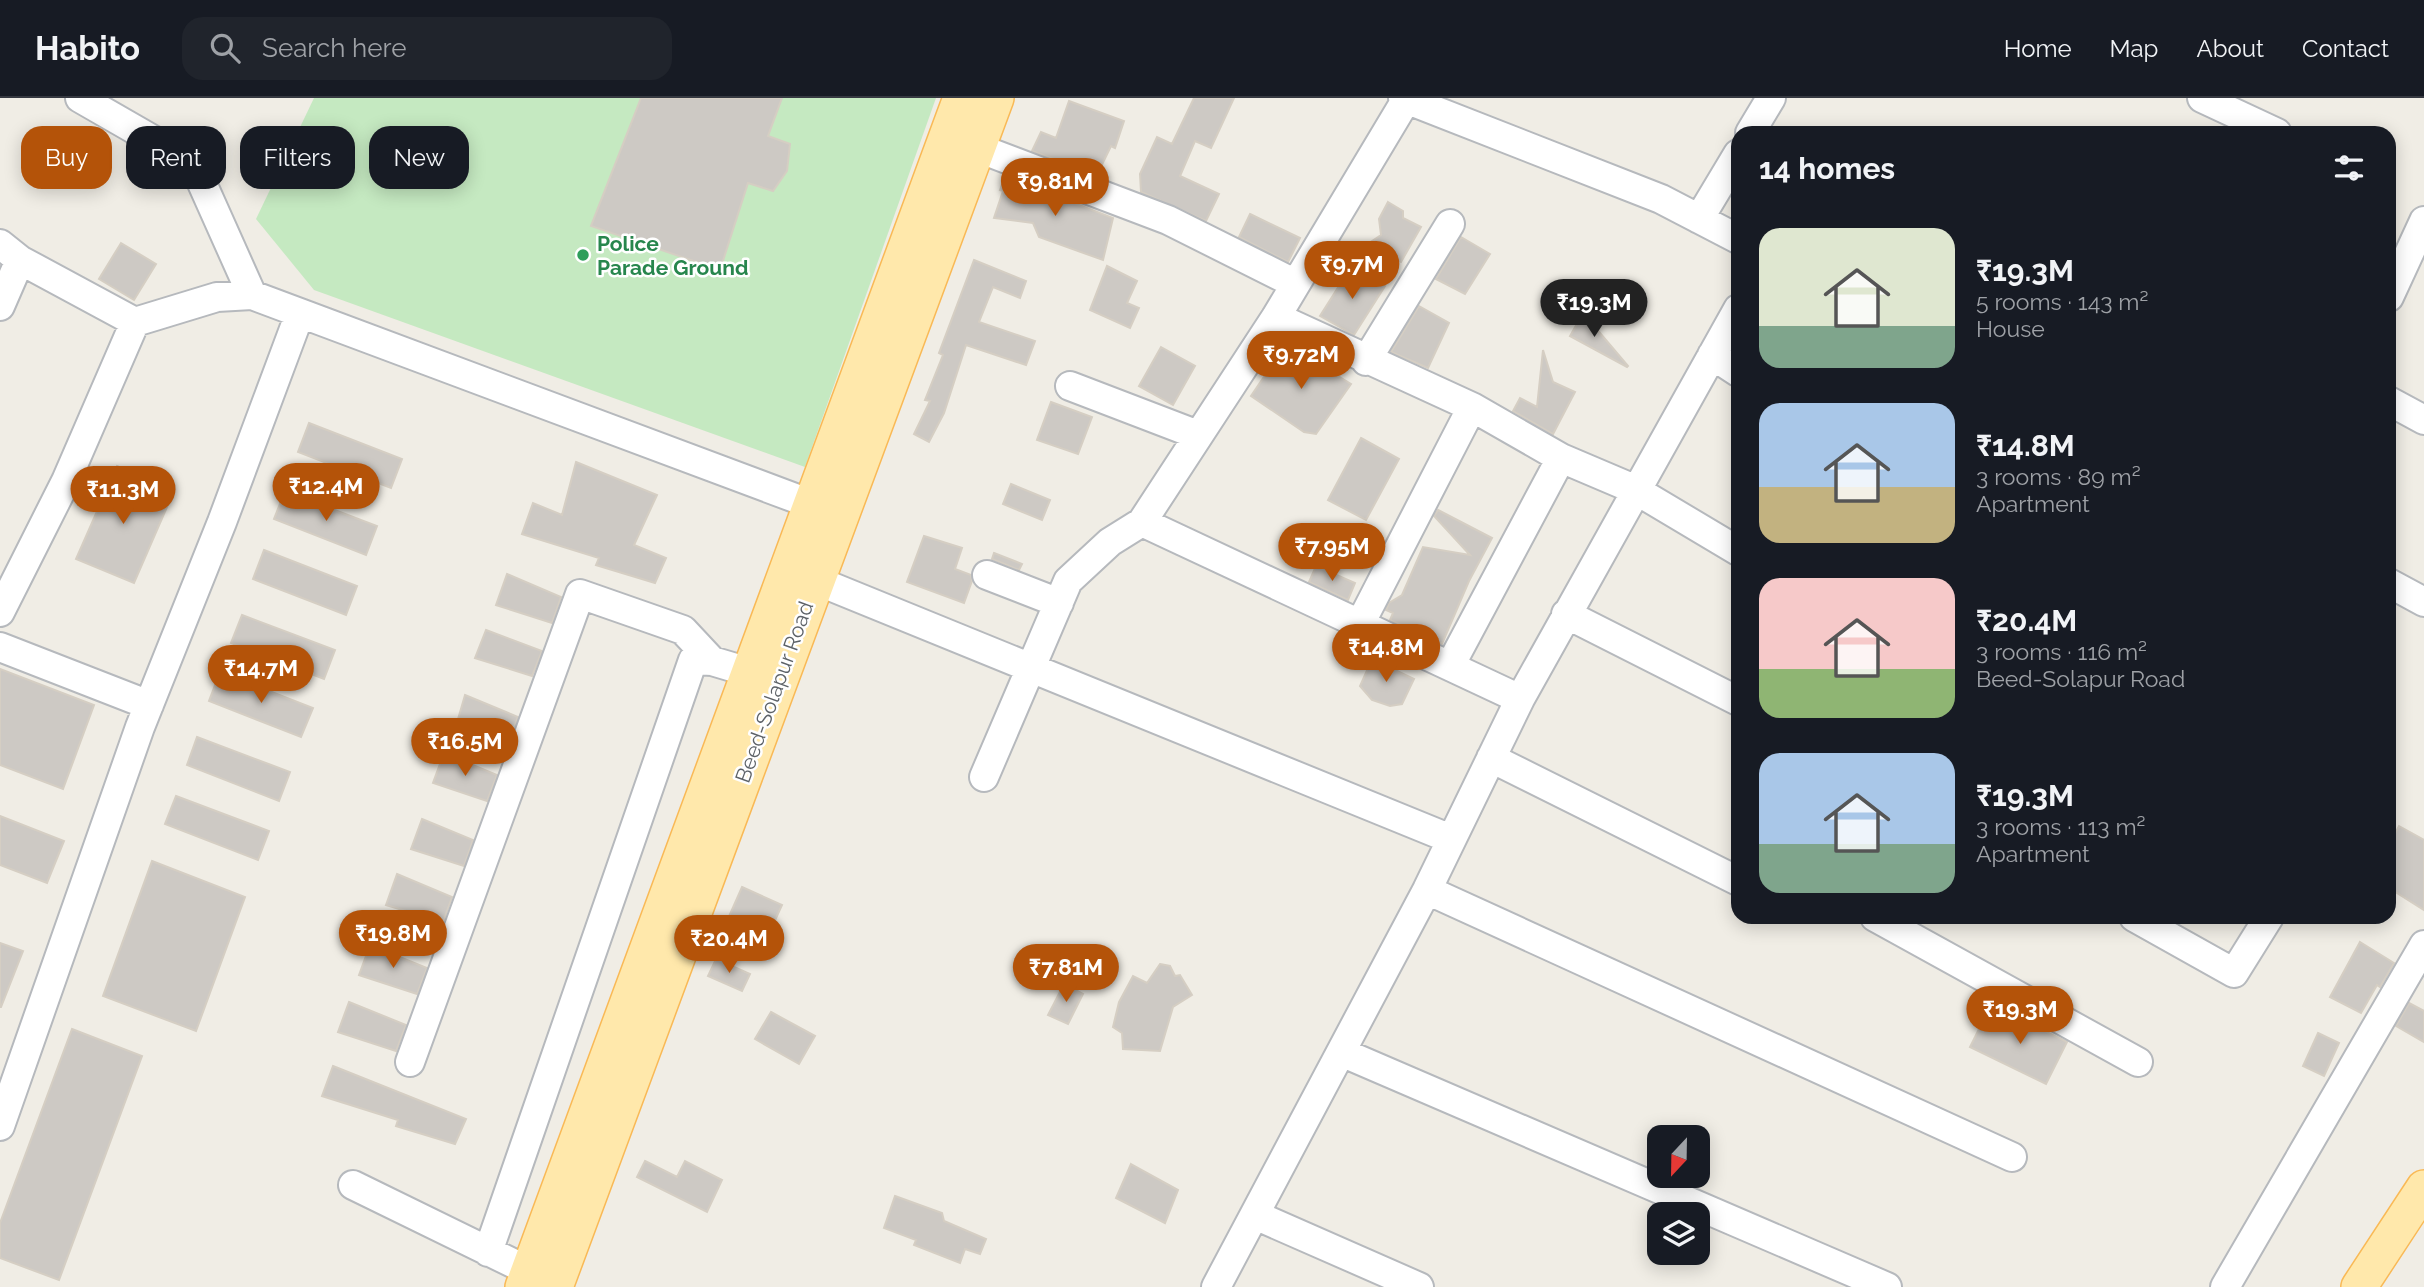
<!DOCTYPE html>
<meta charset="utf-8">
<style>
body{margin:0;font-family:Raleway,sans-serif;background:#20242c;color:#f1f3f6;height:100vh;display:flex;flex-direction:column;font-size:26px;white-space:nowrap}
*{box-sizing:border-box;margin:0}
p{font-size:23px;color:#9ea1a6}
.icon{flex:none;width:38px;height:38px;fill:none;stroke:currentColor;stroke-width:2;stroke-linecap:round;stroke-linejoin:round}
.map{position:relative;flex:1;overflow:hidden}
.sheet{position:absolute;left:1731px;top:28px;width:665px;height:798px;display:flex;flex-direction:column;background:#171b24;border-radius:21px;box-shadow:0 4px 18px #0003}
.sheet>*{flex:none}
.top-card{position:absolute;left:21px;top:28px;width:665px;height:63px;display:flex;gap:14px}
.needle{width:46px;rotate:202deg}
.controls{position:absolute;left:1647px;top:1027px;display:grid;gap:14px}
.controls a{display:grid;place-items:center;width:63px;height:63px;border-radius:14px;background:#171b24;box-shadow:0 4px 18px #0003;font-size:35px}
.price{position:absolute;translate:-50% -60px;padding:0 16px;border-radius:24px;background:#b45309;color:#fff;font-size:23px;line-height:46px;filter:drop-shadow(0 2px 4px #0008)}
.price::after{content:'';position:absolute;left:50%;top:42px;width:21px;height:16px;margin-left:-10px;background:inherit;clip-path:polygon(0 0,100% 0,50% 100%)}
.price.current{background:#222;color:#fff}
ul{padding:0;list-style:none}
li{display:flex;align-items:center;gap:21px;height:175px;padding:0 28px}
li span{display:grid;place-items:center;flex:none;width:196px;height:140px;border-radius:21px;color:#555}
li>.icon{margin-inline-start:auto}
span .icon{width:84px;height:84px;fill:#fffc;stroke-width:1}
li b{font-size:30px}
h2{display:flex;justify-content:space-between;align-items:center;height:84px;padding:0 28px;font-size:30px}
.pill{padding:0 24px;border-radius:21px;background:#171b24;box-shadow:0 4px 18px #0003;font-size:24px;line-height:63px}
.pill.current{background:#b45309;color:#fff}
header{display:flex;align-items:center;gap:42px;box-sizing:border-box;height:98px;padding:0 35px;background:#171b24;border-bottom:2px solid #363941}
header strong{font-size:33px}
nav{display:flex;gap:38px;margin-inline-start:auto;font-size:24px}
.search{width:490px;height:63px;background:#20242c;display:flex;align-items:center;gap:18px;box-sizing:border-box;padding:0 24px;border-radius:21px;color:#9ea1a6;font-size:26px}
.map>svg:first-child{display:block}
.green{fill:#c5e9c1}
.building{fill:#cdc9c4;stroke:#d5cec3;stroke-width:2}
.lines{fill:none;stroke-linecap:round;stroke-linejoin:round}
.minor-casing{stroke:#b6b9bd;stroke-width:32}
.major-casing{stroke:#f9b956;stroke-width:38}
.minor{stroke:#fff;stroke-width:28}
.major{stroke:#ffe8ab;stroke-width:35}
.leisure-dot{fill:#2e9e5b;stroke:#fff;stroke-width:2.5}
.labels{text-anchor:middle;dominant-baseline:central;stroke-width:5;stroke-linejoin:round;paint-order:stroke}
.leisure-label{font-size:21px;font-weight:bold;fill:#27864d;stroke:#fff;text-anchor:start}
.street-label{font-size:21px;fill:#5d6267;stroke:#fff}
</style>
<header>
<strong>Habito</strong>
<div class="search"><svg class="icon" aria-label="search" viewBox="0 0 24 24"><circle cx="10" cy="10" r="6"/><path d="M15 15l6 6"/></svg>Search here</div>
<nav><a>Home</a><a>Map</a><a>About</a><a>Contact</a></nav>
</header>
<div class="map">
<svg width="2424" height="1189" viewBox="0 0 2424 1189">
<rect width="100%" height="100%" fill="#f0ede5"/>
<!-- green -->
<path class="green" d="M314,0H936L805,369L314,192L256,121Z"/>
<!-- building -->
<path class="building" d="M641,0H782L768,38L790,46L787,73L773,93L748,85L720,172L591,128Z
M1194,0H1234L1211,50L1195,43L1180,78L1219,96L1206,123L1141,94L1140,76L1157,39L1172,46Z
M1069,3L1124,23L1115,50L1111,48L1097,77L1032,53L1041,34L1056,40Z
M1005,78L1113,120L1103,162L1039,139L1033,125L994,120L1003,93L1000,92Z
M1388,104L1403,113V120L1421,129L1401,164L1366,147L1381,137L1379,121Z
M1250,116L1300,140L1288,164L1239,139Z
M1461,139L1490,156L1465,196L1436,181Z
M121,145L156,166L134,202L99,181Z
M974,162L1026,183L1020,200L993,189L979,224L1035,243L1026,267L966,247L944,315L929,344L914,336L930,303L925,302L943,257L939,255Z
M1107,168L1137,183L1127,205L1139,210L1130,230L1090,212Z
M1351,169L1385,188L1354,237L1320,218Z
M1419,208L1449,225L1428,270L1391,254Z
M1583,215L1628,268L1627,269L1570,238Z
M1161,249L1195,268L1173,307L1139,288Z
M1291,249H1299L1307,259L1351,286L1316,336L1304,334L1251,298L1268,273L1272,276Z
M1543,252L1553,284L1575,294L1553,336L1513,313L1520,300L1537,309Z
M1051,304L1092,319L1078,356L1037,342Z
M309,325L402,361L391,390L298,354Z
M1361,340L1399,361L1366,422L1328,402Z
M576,364L657,397L634,447L666,460L655,485L596,467L599,460L522,436L533,405L562,417Z
M117,368L156,385L149,401L167,409L134,485L76,461Z
M1011,386L1050,402L1042,422L1003,406Z
M285,393L377,428L366,457L274,421Z
M1438,412L1492,440L1469,483L1442,546L1390,522L1393,515L1386,512L1389,505L1402,497L1423,449L1470,457L1434,418Z
M924,438L962,450L955,471L971,477L972,483L964,505L907,484Z
M264,452L357,488L346,517L253,481Z
M994,455L1022,466L1019,472L992,461Z
M1316,468L1355,485L1348,502L1309,484Z
M507,476L561,499L552,525L496,507Z
M242,517L335,552L324,581L231,545Z
M486,532L542,553L532,578L475,560Z
M1372,561L1414,581L1402,606L1390,608L1372,602L1360,588Z
M0,571L94,607L63,691L0,667Z
M220,574L313,610L301,639L209,603Z
M465,597L518,619L508,644L456,628Z
M197,639L290,674L279,703L187,667Z
M444,655L497,677L487,703L433,685Z
M176,698L269,733L258,762L165,726Z
M0,718L64,743L47,785L0,767Z
M422,721L473,742L464,768L411,751Z
M2399,728L2424,742V812L2389,790V747Z
M152,763L245,799L196,933L103,898Z
M397,776L452,799L443,824L386,807Z
M742,789L782,807L767,840L727,823Z
M2360,844L2394,865L2380,889L2377,887L2361,915L2330,899Z
M0,845L23,853L1,909H0Z
M370,847L427,870L417,896L359,877Z
M716,861L750,876L742,893L708,878Z
M1160,866L1170,868L1175,878L1180,877L1192,897L1173,909L1160,953L1123,951L1122,935L1113,929L1119,904L1133,878L1147,885Z
M1064,886L1083,896L1068,926L1048,917Z
M349,904L406,927L396,953L338,934Z
M2409,905L2424,913V944L2396,928Z
M2003,912L2067,944L2046,986L1970,949L1985,919L1994,923Z
M771,914L815,938L799,966L755,941Z
M72,931L142,958L59,1182L0,1160V1125Z
M2318,935L2339,945L2324,978L2303,968Z
M333,968L466,1021L455,1046L396,1028L398,1022L322,998Z
M645,1063L677,1079L685,1063L722,1082L707,1114L637,1079Z
M1131,1066L1178,1092L1165,1125L1116,1100Z
M895,1098L942,1115L944,1123L986,1141L980,1156L965,1151L960,1165L914,1147L916,1142L884,1130Z"/>
<g class="lines">
<!-- minor casing -->
<g class="minor-casing">
<path id="minor" d="M80,0L193,65L252,197
M1403,0L1661,101L1738,141
M2202,0L2277,35
M1750,35L1771,0
M978,50L1168,122L1294,185
M1699,121L1738,56
M0,146L20,162L135,224L217,199L252,197L811,406
M2389,199L2424,123
M0,208L20,162
M1276,219L1472,309L1561,360L1634,391L1738,453
M1712,257L1738,274
M1366,263L1450,126
M1070,288L1198,337
M2389,303L2424,322
M1142,424L1520,601
M987,477L1059,505
M815,482L1451,741
M2389,485L2424,504
M0,514L66,383L135,224
M1566,516L1738,603
M1360,526L1472,309
M0,549L149,607
M1450,568L1561,360
M1491,660L1738,783
M984,679L1068,483L1110,444L1142,424L1276,219L1406,2
M1427,792L2012,1059
M1875,819L2138,964
M2134,819L2234,875L2269,819
M1341,954L1887,1189
M410,964L580,496L683,532L712,563
M0,1028L140,629L222,424L300,215
M353,1087L529,1173
M1255,1117L1419,1189
M488,1154L693,562L712,563L749,574
M1216,1189L1427,792L1520,601L1738,211
M2225,1189L2424,847"/>
</g>
<!-- major casing -->
<g class="major-casing">
<path id="major" d="M523,1189L961,0
M555,1189L996,0
M2359,1189L2424,1090"/>
</g>
<!-- minor -->
<use href="#minor" class="minor"/>
<!-- major -->
<use href="#major" class="major"/>
</g>
<!-- markers -->
<circle class="leisure-dot" cx="583" cy="157" r="7"/>
<g class="labels">
<!-- leisure labels -->
<g class="leisure-label">
<text x="597" y="145">Police<tspan x="597" dy="24">Parade Ground</tspan></text>
</g>
<!-- street labels -->
<g class="street-label">
<text transform="translate(774 594) rotate(-70)">Beed-Solapur Road</text>
</g>
</g>
</svg>
<div class="controls">
<a><svg class="needle" viewBox="-14 -14 28 28"><path d="M0-13l5 13h-10z" fill="#e53935"/><path d="M0 13l5-13h-10z" fill="#9ea1a6"/></svg></a>
<a><svg class="icon" aria-label="layers" viewBox="0 0 24 24"><path d="M12 4l9 5-9 5-9-5zM3 14l9 5 9-5"/></svg></a>
</div>
<b class="price" style="left:1055px;top:120px">₹9.81M</b>
<b class="price" style="left:1352px;top:203px">₹9.7M</b>
<b class="price current" style="left:1594px;top:241px">₹19.3M</b>
<b class="price" style="left:1301px;top:293px">₹9.72M</b>
<b class="price" style="left:326px;top:425px">₹12.4M</b>
<b class="price" style="left:123px;top:428px">₹11.3M</b>
<b class="price" style="left:1332px;top:485px">₹7.95M</b>
<b class="price" style="left:1386px;top:586px">₹14.8M</b>
<b class="price" style="left:261px;top:607px">₹14.7M</b>
<b class="price" style="left:465px;top:680px">₹16.5M</b>
<b class="price" style="left:393px;top:872px">₹19.8M</b>
<b class="price" style="left:729px;top:877px">₹20.4M</b>
<b class="price" style="left:1066px;top:906px">₹7.81M</b>
<b class="price" style="left:2020px;top:948px">₹19.3M</b>
<div class="top-card">
<a class="pill current">Buy</a>
<a class="pill">Rent</a>
<a class="pill">Filters</a>
<a class="pill">New</a>
</div>
<section class="sheet">
<h2>14 homes<svg class="icon" aria-label="filters" viewBox="0 0 24 24"><path d="M4 7h16M4 17h16"/><circle cx="9" cy="7" r="2"/><circle cx="15" cy="17" r="2"/></svg></h2>
<ul>
<li><span style="background:linear-gradient(#dfe7d0 70%,#7fa58c 0)"><svg class="icon" aria-label="home" viewBox="0 0 24 24"><path d="M3 11l9-7 9 7M6 9v11h12V9"/></svg></span><div><b>₹19.3M</b><p>5 rooms · 143 m²</p><p>House</p></div></li>
<li><span style="background:linear-gradient(#a9c7e8 60%,#c2b280 0)"><svg class="icon" aria-label="home" viewBox="0 0 24 24"><path d="M3 11l9-7 9 7M6 9v11h12V9"/></svg></span><div><b>₹14.8M</b><p>3 rooms · 89 m²</p><p>Apartment</p></div></li>
<li><span style="background:linear-gradient(#f6c9c9 65%,#8fb573 0)"><svg class="icon" aria-label="home" viewBox="0 0 24 24"><path d="M3 11l9-7 9 7M6 9v11h12V9"/></svg></span><div><b>₹20.4M</b><p>3 rooms · 116 m²</p><p>Beed-Solapur Road</p></div></li>
<li><span style="background:linear-gradient(#a9c7e8 65%,#7fa58c 0)"><svg class="icon" aria-label="home" viewBox="0 0 24 24"><path d="M3 11l9-7 9 7M6 9v11h12V9"/></svg></span><div><b>₹19.3M</b><p>3 rooms · 113 m²</p><p>Apartment</p></div></li>
</ul>
</section>
</div>
